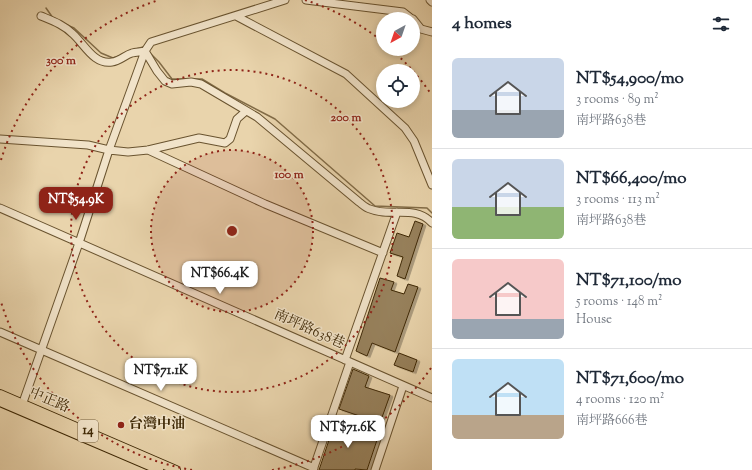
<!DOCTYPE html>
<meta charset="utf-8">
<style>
body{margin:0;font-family:"Sorts Mill Goudy","Noto Serif TC",serif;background:#f2f2f3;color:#1f2937;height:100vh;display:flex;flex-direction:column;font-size:15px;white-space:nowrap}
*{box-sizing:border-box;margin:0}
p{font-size:13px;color:#747a83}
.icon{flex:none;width:22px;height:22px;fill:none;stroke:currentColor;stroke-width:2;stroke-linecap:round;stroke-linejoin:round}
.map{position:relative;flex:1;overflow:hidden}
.details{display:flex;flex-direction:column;background:#fff;width:320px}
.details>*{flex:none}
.needle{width:26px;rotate:220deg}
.fabs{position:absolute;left:376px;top:12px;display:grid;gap:8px}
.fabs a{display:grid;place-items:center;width:44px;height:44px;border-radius:50%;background:#fff;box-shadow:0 2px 6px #0003;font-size:20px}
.price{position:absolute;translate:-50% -34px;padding:0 9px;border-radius:8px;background:#fff;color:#222;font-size:13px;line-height:26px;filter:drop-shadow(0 1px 2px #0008)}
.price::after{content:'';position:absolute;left:50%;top:24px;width:12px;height:9px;margin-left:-6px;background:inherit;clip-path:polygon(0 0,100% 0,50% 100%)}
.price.selected{background:#8f2418;color:#fff}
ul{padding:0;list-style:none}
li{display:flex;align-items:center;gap:12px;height:100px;padding:0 20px}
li+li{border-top:1px solid #e0e1e3}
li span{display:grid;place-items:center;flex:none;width:112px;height:80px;border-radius:6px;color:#555}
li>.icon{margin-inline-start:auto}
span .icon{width:48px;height:48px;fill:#fffc;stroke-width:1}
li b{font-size:17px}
h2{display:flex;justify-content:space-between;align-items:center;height:48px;padding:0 20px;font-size:17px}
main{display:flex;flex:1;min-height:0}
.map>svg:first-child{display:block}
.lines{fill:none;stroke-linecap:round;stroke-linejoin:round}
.stream{stroke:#826c47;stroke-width:1.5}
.building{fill:#97815c;stroke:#3e2805;filter:url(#shadow)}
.minor-casing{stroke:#69532f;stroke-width:9}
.major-casing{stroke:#3e2805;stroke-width:10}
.minor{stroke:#f1e3c9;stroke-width:7}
.major{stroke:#e9d4ac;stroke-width:8}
.ring{fill:none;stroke:#8f2418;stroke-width:2;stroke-dasharray:2 4}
.poi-dot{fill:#8f2418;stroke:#f1e3c9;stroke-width:1.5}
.labels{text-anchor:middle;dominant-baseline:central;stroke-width:3;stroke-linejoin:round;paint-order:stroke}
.shield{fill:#f1e3c9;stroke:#746040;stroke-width:1}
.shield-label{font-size:13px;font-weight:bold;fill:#3e2805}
.street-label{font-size:14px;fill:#3e2805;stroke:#f1e3c9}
.poi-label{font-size:14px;font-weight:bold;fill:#3e2805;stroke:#f1e3c9;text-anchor:start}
.centre{fill:#8f2418;stroke:#f1e3c9;stroke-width:2}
.ring-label{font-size:12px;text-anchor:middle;font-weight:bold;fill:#8f2418;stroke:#f1e3c9;stroke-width:3;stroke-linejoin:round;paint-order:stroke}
</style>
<main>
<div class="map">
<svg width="432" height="470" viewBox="0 0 432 470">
<defs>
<filter id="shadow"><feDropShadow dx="3" dy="1.5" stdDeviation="0" flood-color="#0004"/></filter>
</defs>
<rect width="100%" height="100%" fill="#e9d4ac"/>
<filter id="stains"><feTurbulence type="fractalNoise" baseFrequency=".005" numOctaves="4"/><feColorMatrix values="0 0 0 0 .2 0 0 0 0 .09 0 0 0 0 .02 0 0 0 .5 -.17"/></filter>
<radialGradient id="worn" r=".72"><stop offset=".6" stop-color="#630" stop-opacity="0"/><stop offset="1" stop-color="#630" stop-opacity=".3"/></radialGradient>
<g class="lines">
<!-- stream -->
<path class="stream" d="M46,8L53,18
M67,25L74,28L101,53L113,58L119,56
M136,49L143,47
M151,54L159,62L172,79H187
M193,79H202L225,93L275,119L375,206L427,208L432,213"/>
</g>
<!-- building -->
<path class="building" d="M415,221L423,224L405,279L397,276L403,257L390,253L397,233L409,237Z
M380,278L394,282L391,290L404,294L408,284L418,287L395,352L372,343L367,356L356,351Z
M399,353L417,360L413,372L394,365Z
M353,369L369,376L365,387L390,395L380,423L339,409Z
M335,422L378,437L367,470L355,469V470H319Z"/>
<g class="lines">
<!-- minor casing -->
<g class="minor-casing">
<path id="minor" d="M306,0L403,12L412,19
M430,0L432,2
M41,16C53,21 64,25 73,34C85,45 94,65 112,62C120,61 125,55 132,53C136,52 141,52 145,51L157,71L165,81L172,84L191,82L201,84L257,117L359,202C363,205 366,208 370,209C390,218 415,204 432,223
M236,16L346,74L405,128L414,141L432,185
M413,19L421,29L432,32
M0,139L88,145L109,150L128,152L148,150L199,138L225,143L230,139L237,119L246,111
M148,150L265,204L383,253
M0,208L432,398
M0,332L314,468
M345,360L397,212
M21,408L79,243L109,150L145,51L151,42L285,0
M313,470L350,362
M375,470L403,386"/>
</g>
<!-- major casing -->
<g class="major-casing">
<path id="major" d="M0,394L176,470
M0,402L159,470"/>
</g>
<!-- minor -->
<use href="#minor" class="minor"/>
<!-- major -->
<use href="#major" class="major"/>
</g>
<!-- distance rings -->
<circle cx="232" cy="231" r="81" fill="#8f2418" fill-opacity=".12"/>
<g class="ring">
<circle cx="232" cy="231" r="81"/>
<circle cx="232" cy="231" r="161"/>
<path d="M431 368A242 242 0 0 1 272 470M192 470A242 242 0 0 1 1 302M1 160A242 242 0 0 1 159 0M305 0A242 242 0 0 1 383 42M392 50A242 242 0 0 1 431 94"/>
</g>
<!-- markers -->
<circle class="poi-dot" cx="121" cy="425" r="4"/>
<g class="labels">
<!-- shield labels -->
<rect class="shield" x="78" y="420" width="20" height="22" rx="3"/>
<g class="shield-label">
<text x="88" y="431">14</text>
</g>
<!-- street labels -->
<g class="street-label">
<text transform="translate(309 330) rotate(24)">南坪路638巷</text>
<text transform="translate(49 401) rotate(23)">中正路</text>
</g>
<!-- poi labels -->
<g class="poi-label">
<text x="129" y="425">台灣中油</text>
</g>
</g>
<circle cx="232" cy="231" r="6" class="centre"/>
<g class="ring-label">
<text x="61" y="64">300 m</text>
<text x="346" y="121">200 m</text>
<text x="289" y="178">100 m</text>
</g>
<rect width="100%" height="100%" filter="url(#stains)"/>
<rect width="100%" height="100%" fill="url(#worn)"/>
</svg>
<div class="fabs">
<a><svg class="needle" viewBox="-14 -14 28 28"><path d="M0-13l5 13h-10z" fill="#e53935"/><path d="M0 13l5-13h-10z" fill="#747a83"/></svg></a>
<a><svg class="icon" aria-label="locate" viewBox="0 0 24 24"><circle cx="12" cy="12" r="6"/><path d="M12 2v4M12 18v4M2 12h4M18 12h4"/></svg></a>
</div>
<b class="price selected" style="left:76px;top:221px">NT$54.9K</b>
<b class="price" style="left:220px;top:295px">NT$66.4K</b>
<b class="price" style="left:161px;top:392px">NT$71.1K</b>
<b class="price" style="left:348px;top:449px">NT$71.6K</b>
</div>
<section class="details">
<h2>4 homes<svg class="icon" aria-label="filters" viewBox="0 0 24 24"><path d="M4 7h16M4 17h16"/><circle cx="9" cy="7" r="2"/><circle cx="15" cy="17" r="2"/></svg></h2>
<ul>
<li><span style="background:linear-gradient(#c9d6e8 65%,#9aa5b1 0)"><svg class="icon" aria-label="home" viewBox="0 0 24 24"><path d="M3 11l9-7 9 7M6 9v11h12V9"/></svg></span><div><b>NT$54,900/mo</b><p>3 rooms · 89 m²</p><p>南坪路638巷</p></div></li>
<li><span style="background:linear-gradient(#c9d6e8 60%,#8fb573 0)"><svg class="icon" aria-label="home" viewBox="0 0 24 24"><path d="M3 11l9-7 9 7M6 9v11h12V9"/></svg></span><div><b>NT$66,400/mo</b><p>3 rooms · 113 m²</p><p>南坪路638巷</p></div></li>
<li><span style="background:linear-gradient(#f6c9c9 75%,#9aa5b1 0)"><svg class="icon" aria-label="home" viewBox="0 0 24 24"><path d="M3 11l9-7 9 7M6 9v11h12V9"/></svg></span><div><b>NT$71,100/mo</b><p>5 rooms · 148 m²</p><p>House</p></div></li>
<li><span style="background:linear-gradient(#bfe0f5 70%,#b9a48a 0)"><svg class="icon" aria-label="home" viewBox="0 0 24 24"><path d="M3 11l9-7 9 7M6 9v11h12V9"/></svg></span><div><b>NT$71,600/mo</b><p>4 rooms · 120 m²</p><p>南坪路666巷</p></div></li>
</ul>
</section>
</main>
